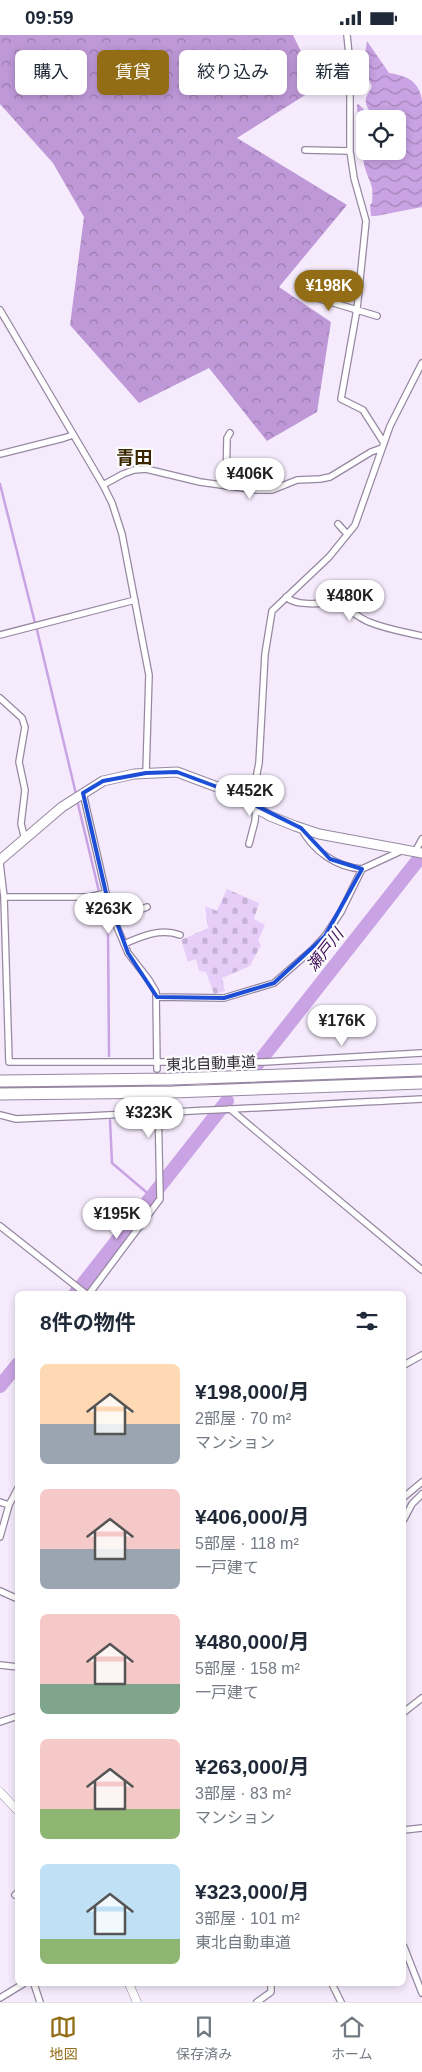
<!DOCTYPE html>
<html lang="ja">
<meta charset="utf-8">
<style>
body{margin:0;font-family:Helvetica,"Noto Sans JP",sans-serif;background:#f2f2f3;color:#1f2937;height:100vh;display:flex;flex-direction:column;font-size:19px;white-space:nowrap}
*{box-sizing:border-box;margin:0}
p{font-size:16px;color:#747a83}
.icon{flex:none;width:28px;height:28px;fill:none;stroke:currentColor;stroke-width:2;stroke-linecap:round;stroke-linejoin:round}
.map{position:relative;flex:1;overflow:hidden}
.details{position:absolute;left:15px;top:1256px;width:391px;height:695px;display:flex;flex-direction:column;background:#fff;border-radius:8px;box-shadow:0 2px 8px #0003}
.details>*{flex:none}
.banner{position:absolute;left:15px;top:15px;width:392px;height:45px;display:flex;gap:10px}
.fabs{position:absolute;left:356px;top:75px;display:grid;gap:10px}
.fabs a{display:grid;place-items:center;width:50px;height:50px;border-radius:8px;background:#fff;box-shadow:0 2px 8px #0003;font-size:25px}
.price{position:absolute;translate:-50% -42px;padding:0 11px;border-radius:18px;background:#fff;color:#222;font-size:16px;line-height:32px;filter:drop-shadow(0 1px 2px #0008)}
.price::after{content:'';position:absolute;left:50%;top:30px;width:15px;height:11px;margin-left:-8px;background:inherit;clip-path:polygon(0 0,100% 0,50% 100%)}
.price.selected{background:#936d15;color:#fff}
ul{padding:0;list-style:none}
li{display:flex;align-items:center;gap:15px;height:125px;padding:0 25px}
li span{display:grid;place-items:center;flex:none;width:140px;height:100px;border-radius:8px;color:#555}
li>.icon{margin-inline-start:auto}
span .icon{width:60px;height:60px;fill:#fffc;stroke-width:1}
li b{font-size:21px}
h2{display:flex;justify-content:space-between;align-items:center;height:60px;padding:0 25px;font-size:21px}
.pill{padding:0 18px;border-radius:8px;background:#fff;box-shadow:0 2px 8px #0003;font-size:18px;line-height:45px}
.pill.selected{background:#936d15;color:#fff}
.status{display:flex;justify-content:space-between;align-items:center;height:35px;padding:0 25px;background:#fff;direction:ltr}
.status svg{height:14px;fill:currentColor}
.menu{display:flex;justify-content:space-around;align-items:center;height:70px;border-top:1px solid #e0e1e3;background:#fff;font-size:14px;color:#747a83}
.menu a{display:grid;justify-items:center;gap:2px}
.menu .selected{color:#936d15}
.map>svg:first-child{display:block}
.forest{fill:url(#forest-crowns)}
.cemetery{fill:url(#cemetery-stones)}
.water{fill:url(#water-waves)}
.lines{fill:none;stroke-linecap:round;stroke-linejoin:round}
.stream{stroke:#c9a3e3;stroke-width:2.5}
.river{stroke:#c9a3e3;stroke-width:14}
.minor-casing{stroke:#9688a1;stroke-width:8}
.tertiary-casing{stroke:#9688a1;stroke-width:9}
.secondary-casing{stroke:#9688a1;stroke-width:11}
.motorway-casing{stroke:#9688a1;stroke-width:13}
.minor{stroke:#fff;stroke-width:5.5}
.tertiary{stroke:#fff;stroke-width:8}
.secondary{stroke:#fff;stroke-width:9}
.motorway{stroke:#fff;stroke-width:11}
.marked{fill:none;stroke:#1d4ed8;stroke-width:4;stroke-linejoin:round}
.labels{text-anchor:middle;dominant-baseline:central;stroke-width:4.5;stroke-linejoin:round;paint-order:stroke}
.street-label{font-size:15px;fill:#302a35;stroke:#fcfcfc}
.water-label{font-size:16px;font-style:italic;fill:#3f0c58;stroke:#fcfcfc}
.quarter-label{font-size:18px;font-weight:bold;fill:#3a2700;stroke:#fcfcfc}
</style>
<div class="status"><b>09:59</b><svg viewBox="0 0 49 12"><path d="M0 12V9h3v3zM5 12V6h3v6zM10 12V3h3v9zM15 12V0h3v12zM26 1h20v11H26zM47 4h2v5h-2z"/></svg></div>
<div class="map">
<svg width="422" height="1967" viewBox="0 0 422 1967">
<defs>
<pattern id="forest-crowns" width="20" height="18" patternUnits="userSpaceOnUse" patternTransform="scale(1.25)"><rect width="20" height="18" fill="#be98d7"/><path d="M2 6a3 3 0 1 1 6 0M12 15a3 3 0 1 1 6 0" fill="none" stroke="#9b7caf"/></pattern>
<pattern id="cemetery-stones" width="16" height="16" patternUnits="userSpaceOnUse" patternTransform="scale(1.25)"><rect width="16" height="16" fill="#e7cef9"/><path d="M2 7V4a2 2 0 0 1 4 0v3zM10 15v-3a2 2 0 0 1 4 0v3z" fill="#c6b1d6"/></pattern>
<pattern id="water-waves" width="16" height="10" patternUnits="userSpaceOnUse" patternTransform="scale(1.25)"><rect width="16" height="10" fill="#c9a3e3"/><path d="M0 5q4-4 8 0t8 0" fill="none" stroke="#a485b9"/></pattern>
</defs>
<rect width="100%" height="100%" fill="#f5ebfc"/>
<!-- forest -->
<path class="forest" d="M0,0H293L318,52L237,103L347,170L279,252L331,287L317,377L267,406L209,333L139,368L70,290L84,182L53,128L0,69Z"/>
<!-- cemetery -->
<path class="cemetery" d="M227,854L259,868L254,884L265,890L258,906L261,910L250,931L222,943L225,956L214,959L206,937L199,936L196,924L188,927L181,905L208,893L205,871L217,876Z"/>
<!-- water -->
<path class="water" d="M367,6L389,38C407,41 419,46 422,65V172L376,181H371L370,170L372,168C374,148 370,150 365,133C362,124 364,115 363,105C362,93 357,82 357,70L358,69C362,72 369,80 372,84H365V116H398V84H373C372,77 364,71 366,63C367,59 371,55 372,51C364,37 364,22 367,6Z"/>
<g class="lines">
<!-- stream -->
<path class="stream" d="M0,449L35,588
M37,595L76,759
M77,765L108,894L109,1021
M110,1085L112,1128L152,1162"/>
<!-- river -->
<path class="river" d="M255,1032L422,820
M75,1259L227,1066
M0,1351L18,1329"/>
<!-- minor casing -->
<g class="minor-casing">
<path id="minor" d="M347,0L350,30V116L354,143L366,186L357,274L341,364L363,375L384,408
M305,115L350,116
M307,260L377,281
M0,275L103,450L112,468L122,499L149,640L146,738
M0,419L64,403L73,400
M103,450L123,439L134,435L146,434L200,447L257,455H272L297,445L320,444L330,442L371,417L382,413
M226,451L227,403L230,398
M338,489L347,499
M286,562C300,573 318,566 335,570C348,572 357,582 369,587C386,594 404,597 422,601
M0,600L135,565
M0,663L22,683L25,692L19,727L25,755L21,789L25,804
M83,758L106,858L114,885L128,918L149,945L156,957L157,1034
M251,769L259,728L265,619L272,576L329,522L355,490L390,391L422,328
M301,793C313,816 336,832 362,834
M249,809L255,786L256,772
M415,817L422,804
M0,828L4,862L9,1027H264L422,1018
M4,862H89L106,858
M114,885L147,872
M124,909C142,901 160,893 180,900
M157,962L224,963L274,948L313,914L325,901L341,877L362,834L403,815
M230,1074L422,1235
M0,1080L16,1084C151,1079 287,1071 422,1064
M0,1191L86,1259
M89,1259L160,1164L158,1067
M404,1330L422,1320
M404,1462L422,1447
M0,1467L9,1470
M404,1484L412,1469L422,1459
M0,1502L9,1470L18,1453
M0,1556L18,1564
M0,1630L18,1632
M404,1677L422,1663
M0,1687L18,1681
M404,1795L422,1793
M15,1860L18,1857
M404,1912L422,1958
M34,1949L40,1967
M332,1949L341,1967
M0,1963L23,1949
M257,1967L271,1957V1949"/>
</g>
<!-- tertiary casing -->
<g class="tertiary-casing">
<path id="tertiary" d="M0,1757L18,1776
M129,1949L137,1967"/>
</g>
<!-- secondary casing -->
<g class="secondary-casing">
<path id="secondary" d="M0,825L62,772L103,746L134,739L177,737L220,753L270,781L295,791L319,799L422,818"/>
</g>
<!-- motorway casing -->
<g class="motorway-casing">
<path id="motorway" d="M0,1046L171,1044L422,1035
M0,1059L173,1057L422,1048"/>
</g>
<!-- minor -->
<use href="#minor" class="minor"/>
<!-- tertiary -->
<use href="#tertiary" class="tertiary"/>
<!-- secondary -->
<use href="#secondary" class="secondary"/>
<!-- motorway -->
<use href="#motorway" class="motorway"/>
</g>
<!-- marked area -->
<path class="marked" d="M177,737L220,753L301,793L330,824L362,834L325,901L274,948L224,963L157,962L128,918L106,858L83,758L103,746L146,738Z"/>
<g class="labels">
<!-- street labels -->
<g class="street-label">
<text transform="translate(211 1028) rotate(-2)">東北自動車道</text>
</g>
<!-- water labels -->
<g class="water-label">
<text transform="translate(325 915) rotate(-52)">瀬戸川</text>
</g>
<!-- quarter labels -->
<g class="quarter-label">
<text x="134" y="423">青田</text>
</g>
</g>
</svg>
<div class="fabs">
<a><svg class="icon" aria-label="locate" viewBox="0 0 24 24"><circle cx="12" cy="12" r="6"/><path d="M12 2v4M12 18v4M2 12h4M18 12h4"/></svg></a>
</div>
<b class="price selected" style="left:329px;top:277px">¥198K</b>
<b class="price" style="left:250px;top:465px">¥406K</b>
<b class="price" style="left:350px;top:587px">¥480K</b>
<b class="price" style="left:250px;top:782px">¥452K</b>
<b class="price" style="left:109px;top:900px">¥263K</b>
<b class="price" style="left:342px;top:1012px">¥176K</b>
<b class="price" style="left:149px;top:1104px">¥323K</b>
<b class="price" style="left:117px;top:1205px">¥195K</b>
<div class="banner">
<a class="pill">購入</a>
<a class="pill selected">賃貸</a>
<a class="pill">絞り込み</a>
<a class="pill">新着</a>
</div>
<section class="details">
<h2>8件の物件<svg class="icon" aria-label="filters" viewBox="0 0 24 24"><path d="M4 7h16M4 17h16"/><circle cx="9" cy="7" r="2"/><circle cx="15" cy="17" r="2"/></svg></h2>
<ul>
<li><span style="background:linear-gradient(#ffd9b3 60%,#9aa5b1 0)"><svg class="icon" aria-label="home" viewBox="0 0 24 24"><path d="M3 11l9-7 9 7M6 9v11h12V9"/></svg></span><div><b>¥198,000/月</b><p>2部屋 · 70 m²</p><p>マンション</p></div></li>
<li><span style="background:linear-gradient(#f6c9c9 60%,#9aa5b1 0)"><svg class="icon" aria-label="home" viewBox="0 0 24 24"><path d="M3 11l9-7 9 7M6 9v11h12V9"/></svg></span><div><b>¥406,000/月</b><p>5部屋 · 118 m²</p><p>一戸建て</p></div></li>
<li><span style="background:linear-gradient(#f6c9c9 70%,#7fa58c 0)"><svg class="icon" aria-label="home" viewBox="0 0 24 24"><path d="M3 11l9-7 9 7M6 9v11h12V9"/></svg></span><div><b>¥480,000/月</b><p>5部屋 · 158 m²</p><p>一戸建て</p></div></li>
<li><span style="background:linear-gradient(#f6c9c9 70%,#8fb573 0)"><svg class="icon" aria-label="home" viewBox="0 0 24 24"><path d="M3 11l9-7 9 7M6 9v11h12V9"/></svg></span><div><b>¥263,000/月</b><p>3部屋 · 83 m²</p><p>マンション</p></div></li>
<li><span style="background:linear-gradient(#bfe0f5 75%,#8fb573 0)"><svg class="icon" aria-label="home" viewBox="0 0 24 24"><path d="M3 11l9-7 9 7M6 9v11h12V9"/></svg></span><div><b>¥323,000/月</b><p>3部屋 · 101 m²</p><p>東北自動車道</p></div></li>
</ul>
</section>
</div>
<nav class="menu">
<a class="selected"><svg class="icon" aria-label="map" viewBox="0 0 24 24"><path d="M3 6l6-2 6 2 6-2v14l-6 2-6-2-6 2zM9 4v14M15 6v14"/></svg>地図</a>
<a><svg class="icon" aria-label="saved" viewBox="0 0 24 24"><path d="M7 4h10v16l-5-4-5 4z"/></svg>保存済み</a>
<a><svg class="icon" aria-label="home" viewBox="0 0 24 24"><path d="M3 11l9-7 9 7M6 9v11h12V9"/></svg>ホーム</a>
</nav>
